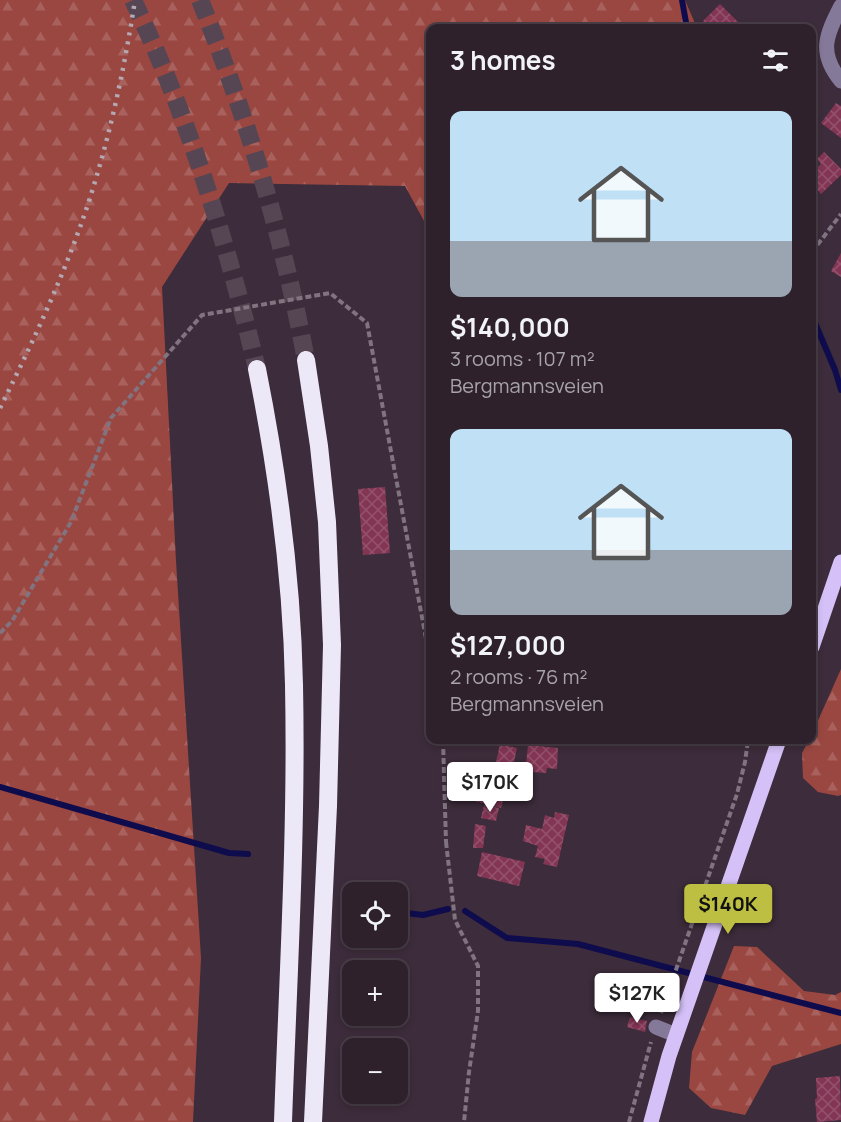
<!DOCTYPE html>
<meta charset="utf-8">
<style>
body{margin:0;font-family:Manrope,sans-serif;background:#362934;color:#f1f3f6;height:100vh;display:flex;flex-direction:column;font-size:22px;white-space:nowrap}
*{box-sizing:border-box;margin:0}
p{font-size:20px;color:#a7a3a9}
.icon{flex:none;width:33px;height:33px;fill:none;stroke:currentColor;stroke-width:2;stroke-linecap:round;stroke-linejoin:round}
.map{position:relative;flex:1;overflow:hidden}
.sheet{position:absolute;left:426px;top:24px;width:390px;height:720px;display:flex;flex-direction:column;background:#2e212c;border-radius:12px;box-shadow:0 3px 9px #0003,0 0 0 2px #493e48}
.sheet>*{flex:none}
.fabs{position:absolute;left:342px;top:882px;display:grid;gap:12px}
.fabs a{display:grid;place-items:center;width:66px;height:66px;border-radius:12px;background:#2e212c;box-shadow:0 3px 9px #0003,0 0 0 2px #493e48;font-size:30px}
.price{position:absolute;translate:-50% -51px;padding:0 14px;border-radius:6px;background:#fff;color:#222;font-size:20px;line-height:39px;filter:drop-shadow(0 2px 3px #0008)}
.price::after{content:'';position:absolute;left:50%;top:36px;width:18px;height:14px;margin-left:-9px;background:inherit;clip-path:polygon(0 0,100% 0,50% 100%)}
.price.current{background:#bdbf43;color:#111}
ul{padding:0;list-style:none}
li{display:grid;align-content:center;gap:12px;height:318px;padding:0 24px}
li span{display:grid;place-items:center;height:186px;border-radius:12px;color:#555}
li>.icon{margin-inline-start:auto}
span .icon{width:108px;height:108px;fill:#fffc;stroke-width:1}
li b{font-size:26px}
h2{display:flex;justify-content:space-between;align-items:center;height:72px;padding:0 24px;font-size:26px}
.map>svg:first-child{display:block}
.forest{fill:url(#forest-firs)}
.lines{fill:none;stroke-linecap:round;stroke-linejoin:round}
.stream{stroke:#0f0c4d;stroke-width:6}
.building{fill:url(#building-cross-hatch)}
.highway-tunnel{stroke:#564654;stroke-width:18;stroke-dasharray:18 9;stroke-linecap:butt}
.path{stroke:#817380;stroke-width:4;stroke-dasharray:6 3;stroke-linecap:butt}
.minor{stroke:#857999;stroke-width:15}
.major{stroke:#d5c1f7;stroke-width:15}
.highway{stroke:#ede8f8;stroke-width:18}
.rail{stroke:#b4a8b3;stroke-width:4.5;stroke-dasharray:3 6;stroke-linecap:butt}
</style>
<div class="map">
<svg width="841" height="1122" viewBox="0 0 841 1122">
<defs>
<pattern id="forest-firs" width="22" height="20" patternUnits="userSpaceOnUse" patternTransform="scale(1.5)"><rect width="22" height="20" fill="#9a4741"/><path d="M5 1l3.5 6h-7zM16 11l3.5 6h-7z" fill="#a8615c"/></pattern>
<pattern id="building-cross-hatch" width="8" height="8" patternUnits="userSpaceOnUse" patternTransform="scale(1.5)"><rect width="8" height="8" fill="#833554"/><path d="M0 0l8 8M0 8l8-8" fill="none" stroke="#94526c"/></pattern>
</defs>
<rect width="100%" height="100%" fill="#3d2c3b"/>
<!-- forest -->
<path class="forest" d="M0,0H685L697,28H430V232L405,186L229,183L162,287L176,561L201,958L193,1122H0Z
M841,669V795L838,796L818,792L803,778L802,753L809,740H812V734Z
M734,946L757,947L804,991L835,995L841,992V1044L772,1066L745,1115L711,1108L689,1088L692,1052Z"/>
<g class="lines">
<!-- stream -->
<path class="stream" d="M682,0L687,28
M812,316L835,370L841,390
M0,787L229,853L248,854
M465,911L507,938L578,944L841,1013
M398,912L423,915L448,909"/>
</g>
<!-- building -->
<path class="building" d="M720,4L744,28H711L703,21Z
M836,103L841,106V138L821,123Z
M824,152L841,169V175L821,194L812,183V179L816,175L813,172L821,164L817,159Z
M841,253V277L831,271Z
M385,487L390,553L363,555L358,489Z
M500,744L517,748L512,771L495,767Z
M528,745L558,748L557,769L547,768L546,773L532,772L533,767L526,766Z
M479,771L509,778L501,808L471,800Z
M484,805L499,808L496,821L481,818Z
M555,812L569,815L557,867L543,864L545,859L535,857L538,846L523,841L526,825L542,829L545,815L554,818Z
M475,824L486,826L483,848H473Z
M482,852L525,862L519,886L477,876Z
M630,1017L647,1021L645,1032L627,1027Z
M840,1076L841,1120L817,1122L815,1099L817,1098L816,1078Z"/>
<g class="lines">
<!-- highway-tunnel -->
<path class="highway-tunnel" d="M133,0C189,118 227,243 257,369
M200,0C247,117 283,236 306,360"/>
<!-- path -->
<path class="path" d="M812,252L841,214
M0,633L12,621L71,522L111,418L202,315L330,293L367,323L430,660
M443,740L446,842
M446,842L455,920L478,966V1011L469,1072L464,1122
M661,1013L737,794L745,762L748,740
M629,1122L651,1042"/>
<!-- minor -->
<path class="minor" d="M841,6C826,35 818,53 841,81
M656,1027L676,1035"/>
<!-- major -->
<path class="major" d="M812,647L841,562
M651,1122L669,1056L779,740"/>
<!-- highway -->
<path class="highway" d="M306,360L319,446L327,522L332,645L328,806L313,1122
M257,369C278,474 292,579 294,685C297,830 288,977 283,1122"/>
<!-- rail -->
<path class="rail" d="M0,408C32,344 63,278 86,210C109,141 124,71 135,0"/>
</g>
</svg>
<div class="fabs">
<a><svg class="icon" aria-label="locate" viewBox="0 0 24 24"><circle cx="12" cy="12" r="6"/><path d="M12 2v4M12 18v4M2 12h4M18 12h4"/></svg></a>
<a>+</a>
<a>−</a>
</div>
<b class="price" style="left:490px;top:813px">$170K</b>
<b class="price current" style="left:728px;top:935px">$140K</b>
<b class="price" style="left:637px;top:1024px">$127K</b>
<section class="sheet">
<h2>3 homes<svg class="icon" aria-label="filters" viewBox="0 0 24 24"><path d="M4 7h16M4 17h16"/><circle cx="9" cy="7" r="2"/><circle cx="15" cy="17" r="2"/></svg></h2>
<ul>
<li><span style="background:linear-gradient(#bfe0f5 70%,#9aa5b1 0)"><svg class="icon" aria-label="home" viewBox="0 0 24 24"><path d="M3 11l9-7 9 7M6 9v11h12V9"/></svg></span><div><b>$140,000</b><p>3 rooms · 107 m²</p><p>Bergmannsveien</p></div></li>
<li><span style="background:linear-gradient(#bfe0f5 65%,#9aa5b1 0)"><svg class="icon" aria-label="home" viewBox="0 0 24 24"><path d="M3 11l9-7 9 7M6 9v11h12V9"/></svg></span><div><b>$127,000</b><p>2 rooms · 76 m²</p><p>Bergmannsveien</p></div></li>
</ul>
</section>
</div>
